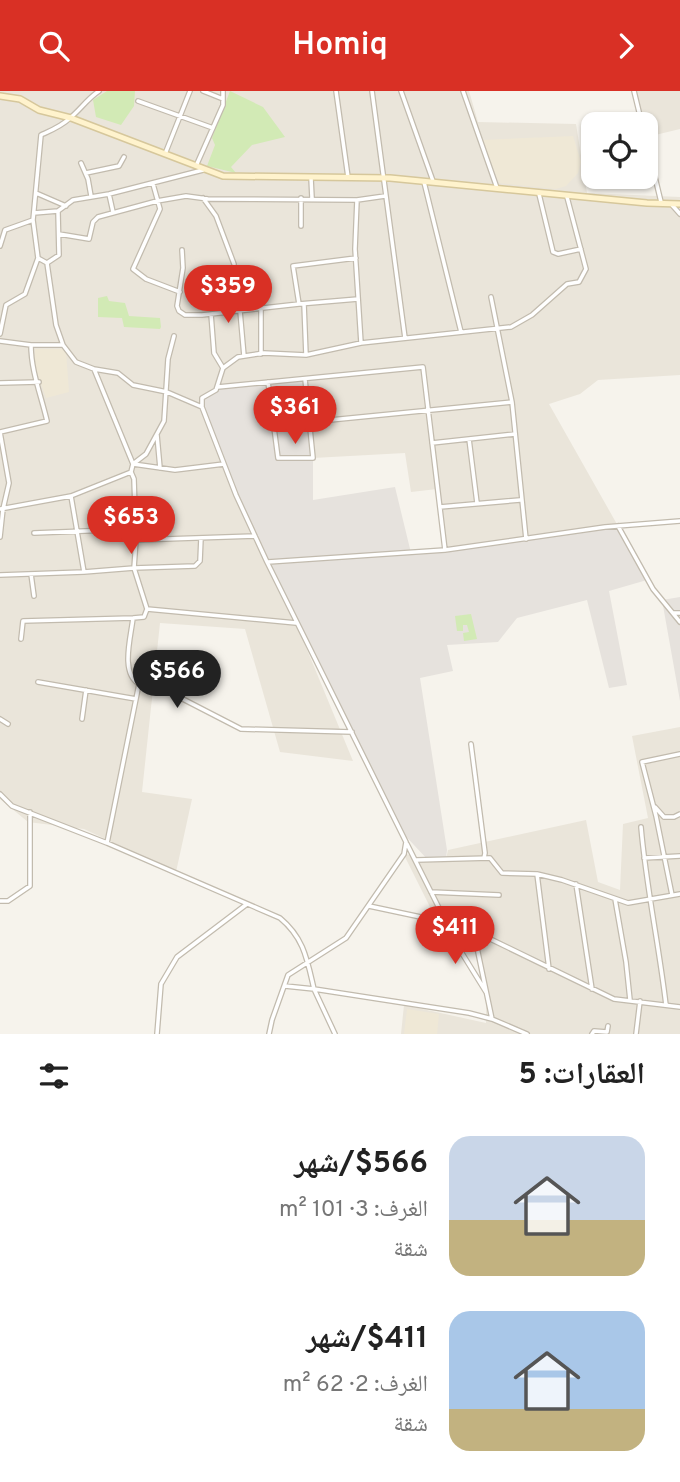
<!DOCTYPE html>
<html lang="ar">
<meta charset="utf-8">
<style>
body{margin:0;font-family:Overpass,"Noto Naskh Arabic",sans-serif;background:#f2f2f2;color:#222;direction:rtl;height:100vh;display:flex;flex-direction:column;font-size:26px;white-space:nowrap}
*{box-sizing:border-box;margin:0}
p{font-size:23px;color:#767676}
.icon{flex:none;width:38px;height:38px;fill:none;stroke:currentColor;stroke-width:2;stroke-linecap:round;stroke-linejoin:round}
.map{position:relative;height:943px;overflow:hidden;direction:ltr}
.details{display:flex;flex-direction:column;background:#fff;flex:1}
.details>*{flex:none}
.fabs{position:absolute;left:581px;top:21px;display:grid;gap:14px}
.fabs a{display:grid;place-items:center;width:77px;height:77px;border-radius:14px;background:#fff;box-shadow:0 2px 5px #0004;font-size:35px}
.price{position:absolute;translate:-50% -60px;padding:0 16px;border-radius:24px;background:#d93025;color:#fff;font-size:23px;line-height:46px;filter:drop-shadow(0 2px 4px #0008)}
.price::after{content:'';position:absolute;left:50%;top:42px;width:21px;height:16px;margin-left:-10px;background:inherit;clip-path:polygon(0 0,100% 0,50% 100%)}
.price.active{background:#222;color:#fff}
ul{padding:0;list-style:none}
li{display:flex;align-items:center;gap:21px;height:175px;padding:0 35px}
li span{display:grid;place-items:center;flex:none;width:196px;height:140px;border-radius:21px;color:#555}
li>.icon{margin-inline-start:auto}
span .icon{width:84px;height:84px;fill:#fffc;stroke-width:1}
li b{font-size:30px}
h2{display:flex;justify-content:space-between;align-items:center;height:84px;padding:0 35px;font-size:30px}
header{display:flex;justify-content:space-between;align-items:center;height:91px;padding:0 35px;background:#d93025;color:#fff;font-size:32px;font-weight:600}
.map>svg:first-child{display:block}
.residential{fill:#eae5da}
.industrial{fill:#e6e2dd}
.education{fill:#efe8d6}
.green{fill:#d2eab5}
.lines{fill:none;stroke-linecap:round;stroke-linejoin:round}
.street-casing{stroke:#c2bbae;stroke-width:6}
.secondary-casing{stroke:#d6c79b;stroke-width:8}
.street{stroke:#fff;stroke-width:3.5}
.secondary{stroke:#fff3cd;stroke-width:5}
</style>
<header><svg class="icon" aria-label="forward" viewBox="0 0 24 24"><path d="M9 5l7 7-7 7"/></svg>Homiq<svg class="icon" aria-label="search" viewBox="0 0 24 24"><circle cx="10" cy="10" r="6"/><path d="M15 15l6 6"/></svg></header>
<div class="map">
<svg width="680" height="943" viewBox="0 0 680 943">
<rect width="100%" height="100%" fill="#f6f3ec"/>
<!-- residential -->
<path class="residential" d="M0,0H469L478,31L576,33L587,102L680,106V284L598,289L580,303L549,313L618,435L445,459L437,398L411,401L405,362L313,367L296,532L353,670L280,661L245,538L160,532L142,701L192,708L176,781L84,738L28,731L0,708Z
M632,0H680V38L647,46L646,33H643Z
M680,636V943H401L404,914L486,932V901L476,852L441,838L403,762L427,769L446,768L448,759L586,729L598,791L620,799L623,733L648,727L632,645Z"/>
<!-- industrial -->
<path class="industrial" d="M305,288L313,367V409L395,396L411,462L618,435L647,489L609,500L627,594L609,597L587,509L517,527L498,551L447,554L453,580L420,587L447,759L446,767L428,769L399,738L236,404L202,312L217,296Z
M680,506V610L662,509Z"/>
<!-- education -->
<path class="education" d="M573,45L581,71L578,82L566,95L556,98L499,92L482,49Z
M35,258H64L66,260L69,301L46,307L34,273Z
M407,918L439,923L437,943H404Z"/>
<!-- green -->
<path class="green" d="M107,0H135L134,15L121,34L96,26L93,9Z
M230,0L263,16L285,46L252,54L231,76L236,82L207,75L215,54L212,47Z
M107,205L109,210L125,212L129,225L160,227L161,236L160,238L124,236L122,227L98,226V207Z
M471,523L477,548L464,550L463,542L469,541L467,534H463V540H457L455,525Z"/>
<g class="lines">
<!-- street casing -->
<g class="street-casing">
<path id="street" d="M203,0L223,8
M336,0L348,86
M372,0L405,247
M401,0L433,90
M463,0L497,97
M634,0L642,33
M138,10L213,37
M646,49L661,111
M165,63L190,0
M81,72L88,88L91,105
M196,75L223,14V0
M86,82L119,75L124,66
M311,87L312,107
M424,91L461,241
M153,93L160,118L133,178L146,188L180,201
M36,102L66,115
M109,103L113,121
M539,103L553,161L558,163L581,158
M203,107L216,125L234,173
M301,107V135
M357,109L355,158L361,252
M672,114L680,123
M34,122L58,120L73,109L109,103L203,79
M59,143L89,148L93,131L98,126L157,110L186,105L208,108L357,109L385,105
M0,155L5,139L33,129
M182,159L183,177L177,215L179,220L185,224H202L299,213L358,208
M47,172L59,164L58,121
M491,206L512,311L526,448
M299,213L293,175L356,167
M304,213L306,264
M261,218V263
M240,220L244,265
M211,223L214,262L223,277
M0,243L6,214L25,203L38,167
M0,250L31,254H63L76,271L94,278L118,282L133,294L167,301L202,316L236,404L267,471L406,751L404,763L346,847L288,884L272,929L269,943
M63,254L56,234L47,172L38,167L33,129L41,44C52,39 62,35 70,27C81,18 87,8 99,0
M94,278L133,373L175,379L224,373
M268,291L278,367H313L305,288
M0,292L39,291
M218,296L423,276L445,459
M202,316V307L216,299L223,277L238,266L264,262L306,264L361,252L511,236L532,224L567,193L579,191L586,178L567,106
M310,331L512,311
M0,341L47,330C41,304 31,280 31,254
M157,344L160,377
M469,348L477,412
M432,352L515,343
M131,381L134,388L136,449L134,477L195,475L200,470L201,447
M71,405L131,381L133,373L146,363L164,330L168,268L174,245
M440,416L520,409
M0,418L71,405L84,481L134,477L147,518L296,532
M618,435L653,498L680,531
M34,442L136,438
M0,446L3,418L9,392L0,341
M136,449L255,445
M268,471L445,459L605,436L680,430
M31,483L34,505
M0,484L84,481
M673,522H680
M133,527C131,546 120,582 139,593
M21,548L23,530L133,527L144,526L147,518
M38,591L136,608
M0,628L8,633
M82,628L86,599
M471,653L485,762L484,767
M0,703L12,715L107,752L280,827C304,847 307,868 314,898L469,922L492,928L527,943
M655,716L664,726H674L680,723
M641,736C646,795 659,854 666,914
M107,752L139,593L144,588L241,638L352,641
M407,753L460,859L486,901
M644,767L680,765
M416,769L490,767L502,782L537,783L562,789L628,812L680,803
M537,783L549,878
M576,793L592,898
M431,801L499,804
M672,804L656,725L642,671L680,663
M615,808L626,871L630,909
M0,810H8L30,795V721
M369,815L430,828L459,839L478,842L614,908L680,916
M470,841L476,852L492,928
M285,895L314,898L335,943
M157,943L161,893L177,866L247,813
M592,943L594,940L607,941L608,935
M636,943L640,910"/>
</g>
<!-- secondary casing -->
<g class="secondary-casing">
<path id="secondary" d="M0,5L20,8L39,19L71,27L223,85L390,87L647,112L680,113"/>
</g>
<!-- street -->
<use href="#street" class="street"/>
<!-- secondary -->
<use href="#secondary" class="secondary"/>
</g>
</svg>
<div class="fabs">
<a><svg class="icon" aria-label="locate" viewBox="0 0 24 24"><circle cx="12" cy="12" r="6"/><path d="M12 2v4M12 18v4M2 12h4M18 12h4"/></svg></a>
</div>
<b class="price" style="left:228px;top:234px">$359</b>
<b class="price" style="left:295px;top:355px">$361</b>
<b class="price" style="left:131px;top:465px">$653</b>
<b class="price active" style="left:177px;top:619px">$566</b>
<b class="price" style="left:455px;top:875px">$411</b>
</div>
<section class="details">
<h2>العقارات: 5<svg class="icon" aria-label="filters" viewBox="0 0 24 24"><path d="M4 7h16M4 17h16"/><circle cx="9" cy="7" r="2"/><circle cx="15" cy="17" r="2"/></svg></h2>
<ul>
<li><span style="background:linear-gradient(#c9d6e8 60%,#c2b280 0)"><svg class="icon" aria-label="home" viewBox="0 0 24 24"><path d="M3 11l9-7 9 7M6 9v11h12V9"/></svg></span><div><b>$566/شهر</b><p>الغرف: 3 · 101 m²</p><p>شقة</p></div></li>
<li><span style="background:linear-gradient(#a9c7e8 70%,#c2b280 0)"><svg class="icon" aria-label="home" viewBox="0 0 24 24"><path d="M3 11l9-7 9 7M6 9v11h12V9"/></svg></span><div><b>$411/شهر</b><p>الغرف: 2 · 62 m²</p><p>شقة</p></div></li>
</ul>
</section>
